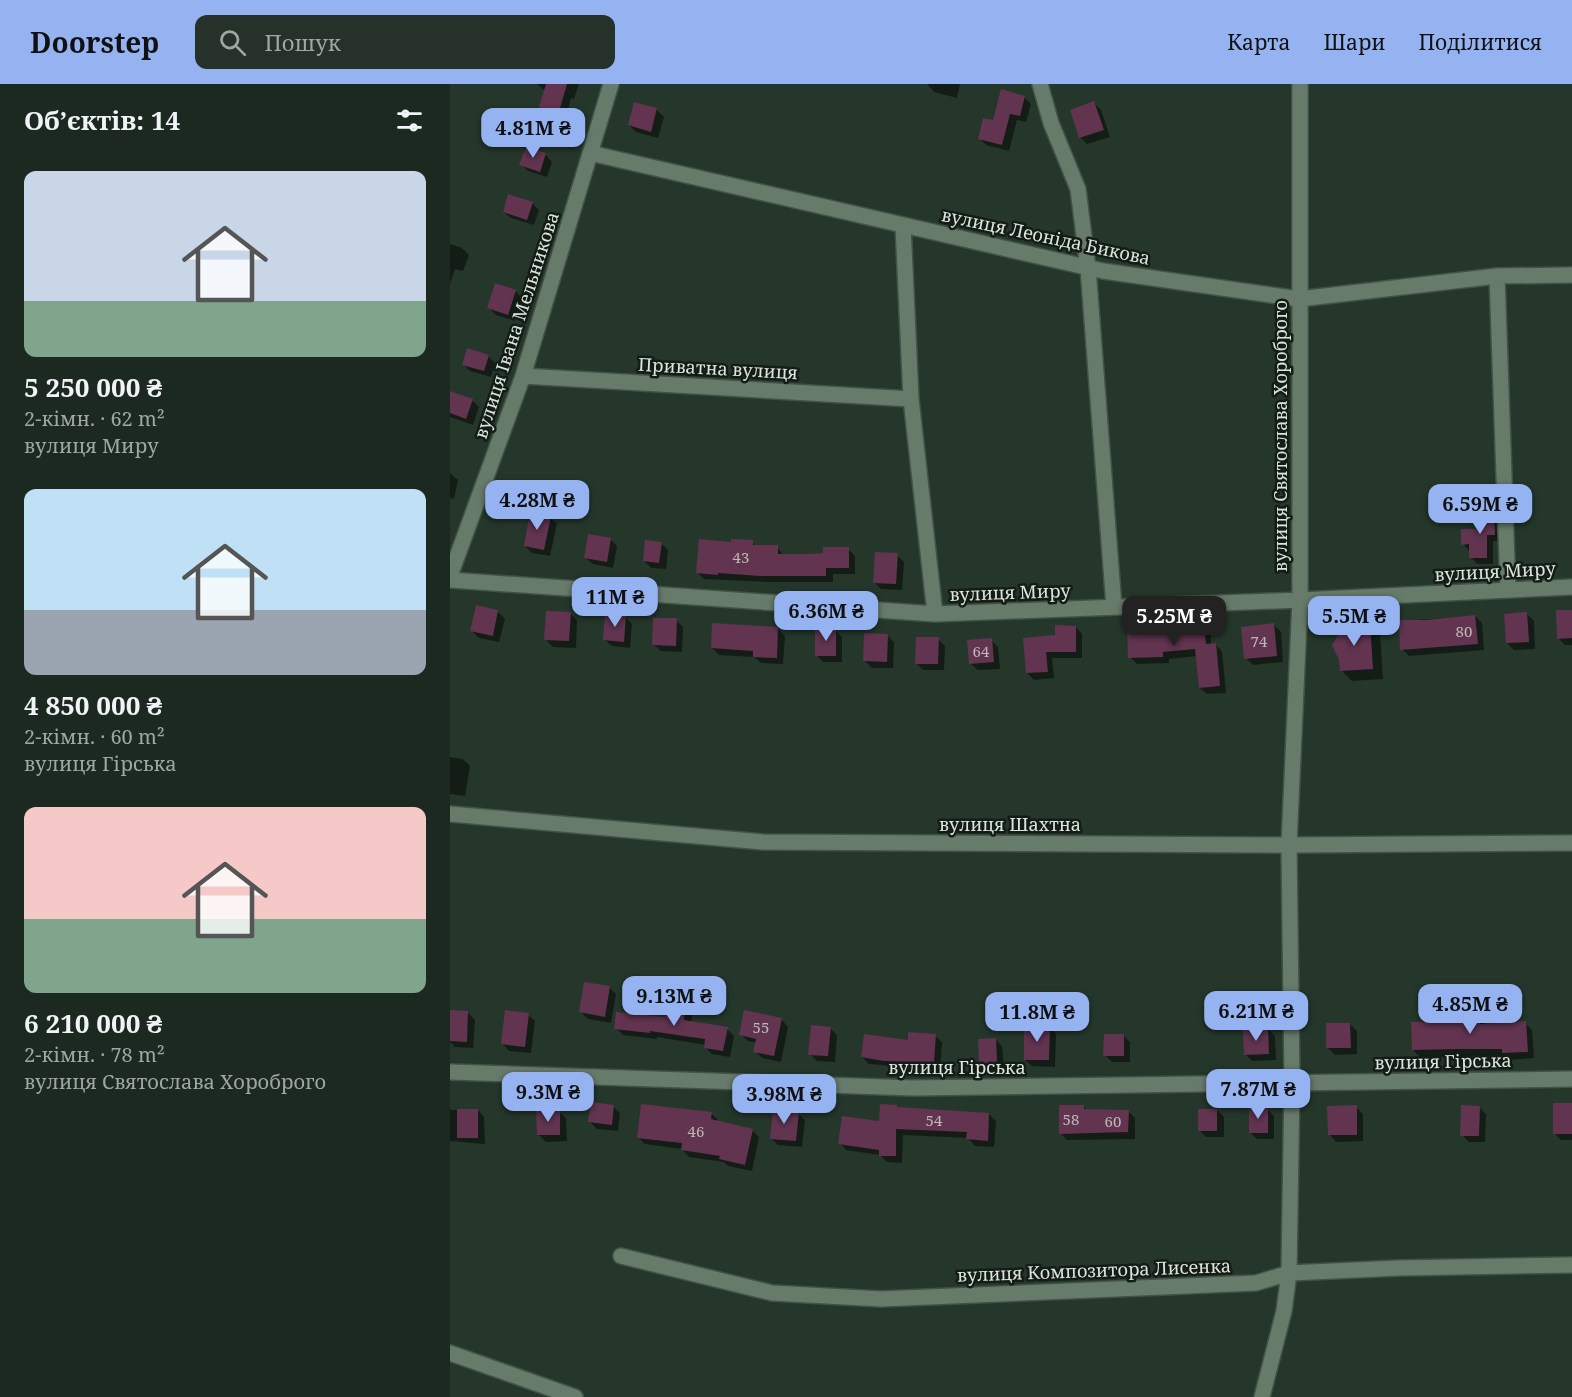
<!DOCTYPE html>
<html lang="uk">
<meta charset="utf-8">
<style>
body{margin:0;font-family:"Noto Serif",serif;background:#253129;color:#f1f3f6;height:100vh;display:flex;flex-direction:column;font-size:22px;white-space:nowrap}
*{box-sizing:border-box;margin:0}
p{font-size:20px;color:#a0a6a5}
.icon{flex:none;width:33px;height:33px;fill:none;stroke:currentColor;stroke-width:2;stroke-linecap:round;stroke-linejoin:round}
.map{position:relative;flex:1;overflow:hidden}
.side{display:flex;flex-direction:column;background:#1c2920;width:450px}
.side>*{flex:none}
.price{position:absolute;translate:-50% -51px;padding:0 14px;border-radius:12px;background:#95b2f1;color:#111;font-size:20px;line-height:39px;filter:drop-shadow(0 2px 3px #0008)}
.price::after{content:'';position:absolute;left:50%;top:36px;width:18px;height:14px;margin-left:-9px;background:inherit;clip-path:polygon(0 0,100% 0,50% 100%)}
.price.on{background:#222;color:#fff}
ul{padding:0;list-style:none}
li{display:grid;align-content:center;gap:12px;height:318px;padding:0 24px}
li span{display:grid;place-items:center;height:186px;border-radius:12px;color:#555}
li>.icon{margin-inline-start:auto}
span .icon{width:108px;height:108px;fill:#fffc;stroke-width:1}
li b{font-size:26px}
h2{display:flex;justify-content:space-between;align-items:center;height:72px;padding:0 24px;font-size:26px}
header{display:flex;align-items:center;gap:36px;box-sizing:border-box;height:84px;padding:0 30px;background:#95b2f1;color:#111}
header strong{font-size:28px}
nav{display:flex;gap:33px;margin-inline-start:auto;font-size:21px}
.search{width:420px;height:54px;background:#253129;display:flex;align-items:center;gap:15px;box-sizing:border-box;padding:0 21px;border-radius:12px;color:#a0a6a5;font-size:22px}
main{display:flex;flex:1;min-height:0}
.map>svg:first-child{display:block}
.shadow{fill:#0007}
.building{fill:#623450}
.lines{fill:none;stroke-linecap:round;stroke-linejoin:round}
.minor-casing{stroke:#425247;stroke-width:18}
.minor{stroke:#677b6b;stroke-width:15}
.labels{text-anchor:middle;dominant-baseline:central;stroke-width:5;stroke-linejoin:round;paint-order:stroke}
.number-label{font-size:15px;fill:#bcb9b9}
.street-label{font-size:18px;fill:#dae5dc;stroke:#141c16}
</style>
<header>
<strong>Doorstep</strong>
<div class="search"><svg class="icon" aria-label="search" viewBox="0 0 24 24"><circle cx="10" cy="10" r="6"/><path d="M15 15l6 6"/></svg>Пошук</div>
<nav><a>Карта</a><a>Шари</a><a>Поділитися</a></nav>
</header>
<main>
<section class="side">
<h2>Об’єктів: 14<svg class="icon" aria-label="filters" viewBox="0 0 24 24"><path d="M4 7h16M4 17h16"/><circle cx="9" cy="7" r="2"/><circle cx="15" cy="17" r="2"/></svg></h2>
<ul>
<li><span style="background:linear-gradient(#c9d6e8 70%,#7fa58c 0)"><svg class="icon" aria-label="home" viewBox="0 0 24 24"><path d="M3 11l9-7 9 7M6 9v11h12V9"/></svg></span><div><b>5 250 000 ₴</b><p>2-кімн. · 62 m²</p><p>вулиця Миру</p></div></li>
<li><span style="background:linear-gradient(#bfe0f5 65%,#9aa5b1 0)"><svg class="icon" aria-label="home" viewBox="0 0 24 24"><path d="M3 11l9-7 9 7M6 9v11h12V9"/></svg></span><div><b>4 850 000 ₴</b><p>2-кімн. · 60 m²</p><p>вулиця Гірська</p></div></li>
<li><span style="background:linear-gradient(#f6c9c9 60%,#7fa58c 0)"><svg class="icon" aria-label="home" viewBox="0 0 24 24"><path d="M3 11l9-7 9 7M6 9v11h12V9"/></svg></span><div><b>6 210 000 ₴</b><p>2-кімн. · 78 m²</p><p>вулиця Святослава Хороброго</p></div></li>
</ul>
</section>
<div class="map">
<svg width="1122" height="1313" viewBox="0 0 1122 1313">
<rect width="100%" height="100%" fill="#25372a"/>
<!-- shadow -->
<path class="shadow" d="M87,0H129L124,15L121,14L113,44L95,39L88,32L95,7Z
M477,0H510L507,14L484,8Z
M574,13L581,20L576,38L567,36L559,67L536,61L529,54L544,38Z
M644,19L651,26L660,53L637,60L631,54L621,27Z
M185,20L207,26L214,33L208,54L186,48L179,41Z
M76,64L96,71L102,78L97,93L78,87L71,80Z
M82,119L89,126L84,141L61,134L54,128Z
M0,160L12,164L19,171L13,187L5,185L0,200Z
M65,207L72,214L65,237L46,231L39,224Z
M38,272L45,279L41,293L20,287L13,280Z
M0,309L22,316L29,323L23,341L0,333Z
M0,389L8,396L4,415L0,414Z
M1044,427L1051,434V457H1043V480H1027L1021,473L1020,468L1013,460L1030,446Z
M100,433L107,440L100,472L82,469L75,462Z
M160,455L167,462L163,484L143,480L136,474Z
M302,458L307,463H327L334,472H361L398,465L405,472V490H383V498H318L254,495L247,488L282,460Z
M211,459L218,466L216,485L201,484L194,477Z
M447,471L454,478L452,506L431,505L424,498Z
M1122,527V561H1115L1108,554Z
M48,528L55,535L49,558L29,554L22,547Z
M120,529L127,536L126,564L103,563L96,556Z
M1077,530L1084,537L1085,565L1064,566L1057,559Z
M1025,532L1032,539L1034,566L959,572L952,565L950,537Z
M175,533L182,540L180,564L162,562L155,556Z
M226,536L233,543L232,568L211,567L204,561Z
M711,538L718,545V548L754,545L761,552V561L765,560L772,567L776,609L757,610L750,604L747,572L719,575V579L687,580L680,573Z
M919,540L930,550L933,595L902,597L891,586Z
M824,541L831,548L833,578L803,581L796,574Z
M626,543L632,550V574H602L604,594L584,596L577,589L606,553Z
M328,545L335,552L333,580L311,579L304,573L269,571L262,564Z
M385,546L392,553V578H373L366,571Z
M437,551L444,558L443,584H422L415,577Z
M488,555L495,562L494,586H473L466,579Z
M541,556L548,563L550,585L528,586L521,580Z
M0,673L13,675L20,682L15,712L0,710Z
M159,903L166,910L161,939L138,935L131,928Z
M235,926L242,933L241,939L277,945L284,952L280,973L262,970L255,963L256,961L207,953V955L173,951L166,944L216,935Z
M0,927L18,929L25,936L23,964L5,963L0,958Z
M78,930L85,937L81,969L59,967L53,960Z
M1029,935L1036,941L1075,939L1082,946L1084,974L1060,976L1056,972L970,973L963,966L1008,938Z
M332,936L338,943L331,978L312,974L305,967L307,959L298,957L291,951Z
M900,940L907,947V970L885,971L878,964Z
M599,943L606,950L605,983L582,982L575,976Z
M380,944L387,951L385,978L367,977L360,970Z
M818,945L825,952L826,976L802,977L795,970Z
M673,951L680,958V978H662L655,971Z
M485,952L492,958L490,986L419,980L412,973Z
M545,955L552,962L554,985L538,986L531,979Z
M1122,1021V1056H1111L1104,1049Z
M163,1022L170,1029L168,1047L147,1045L140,1038Z
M633,1022L638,1027H678L685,1034V1055L617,1056L610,1049Z
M906,1023L913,1030V1057L886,1058L880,1051Z
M1029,1023L1036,1030L1035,1058H1019L1012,1051Z
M449,1025L539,1030L546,1037L544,1063L525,1062L518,1054L453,1051L452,1079L437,1078L430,1071L396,1066L390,1059L431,1039Z
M817,1025L824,1032V1055H807L800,1048Z
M0,1026H28L34,1033L35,1060L0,1057Z
M767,1026L774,1033V1053H756L749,1046Z
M109,1028L116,1034L117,1057L96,1058L89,1051Z
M261,1029L268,1036V1038L302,1046L309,1053L302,1087L278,1082L274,1078L239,1073L232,1065L195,1060L188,1053Z
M348,1030L355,1036L352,1063L328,1061L321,1054Z"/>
<!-- building -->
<path class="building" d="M96,0H117L106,38L86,32Z
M551,5L575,12L570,32L560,30L552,61L528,55L533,34L543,36Z
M644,17L654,46L629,54L620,26Z
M184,18L207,24L201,48L178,41Z
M76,63L96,69L90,88L69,81Z
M58,110L83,118L77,136L53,128Z
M45,199L66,206L58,231L37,224Z
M17,264L39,271L34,287L12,281Z
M0,307L23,315L16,335L0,329Z
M1028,426H1044L1045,451H1037V474H1019V460L1011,461V445H1028Z
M80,428L101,432L94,466L74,462Z
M138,450L161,454L157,478L134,474Z
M249,455L281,458V455L303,456V461H328V470H361L373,469V463H399V484H376V492H310L268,489V491L246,489Z
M195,456L212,458L209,479L193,477Z
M425,468L448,469L446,500L423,499Z
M26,521L48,526L43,552L20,547Z
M1106,526H1122V554L1107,555Z
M96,527L121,528L119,557L94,556Z
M1077,528L1079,558L1056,559L1054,530Z
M155,530L176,531L174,558L153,556Z
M1025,531L1028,560L950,566L949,536H975Z
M203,534H227L226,562L202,561Z
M712,537V547L754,544L756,560L766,559L770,602L749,604L745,565L713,568V573L678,574L677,538Z
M920,538L923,585L890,587L889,576L882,561L888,551L887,540Z
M262,539L328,543L327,574L303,573V567L261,564Z
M824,539L827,572L794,575L791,543Z
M605,541L626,542V568H596L598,588L576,589L573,554L605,551Z
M365,544H386V572H365Z
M414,549L438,550L437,578L413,577Z
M466,553H489L488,580H465Z
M542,554L544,578L519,580L517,556Z
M134,898L160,902L155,933L129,928Z
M216,922L235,925L234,936L278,943L273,967L254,964L255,955L200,947V949L164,945L166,928L215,933Z
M0,926L18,927L17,958L0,957Z
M55,926L79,929L75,963L51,960Z
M294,926L332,934L324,972L303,968L306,955L289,951Z
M1006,933H1030V940L1076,937L1078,968L1052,969V965H1007L962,966L961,938L1006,937Z
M876,939H900L901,964H876Z
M361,941L381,943L378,972L358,971Z
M574,941L600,942L599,976H574Z
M818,944L819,970L794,971L793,945Z
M458,948L486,950L484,979L434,977L411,973L414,950L458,956Z
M654,950H674V972H653Z
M546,954L547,979L529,980L528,955Z
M141,1018L164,1021L162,1041L138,1038Z
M1103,1019H1122V1050H1103Z
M191,1020L262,1028L261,1035L303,1045L295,1081L269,1075L270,1072L231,1066L232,1059L187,1054Z
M430,1020L447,1021V1023L539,1029L538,1057L516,1055L517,1048L446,1045V1072H429V1066L388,1060L392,1032L429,1037Z
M609,1021H634V1025L679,1026L678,1048L609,1050Z
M907,1021V1051H878L877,1022Z
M1011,1021L1030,1022L1029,1052H1010Z
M799,1023H818V1049H799Z
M7,1025H28V1054H7Z
M323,1025L349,1028L346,1057L320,1055Z
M748,1025H767V1047H748Z
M110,1026V1051H87L86,1027Z"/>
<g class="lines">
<!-- minor casing -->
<g class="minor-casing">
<path id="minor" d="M590,0L601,39L628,105L638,184L664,523
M140,69L653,187L849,215L1047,192L1122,191
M453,141L461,315L485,530
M1047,192L1058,506
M73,292L461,315
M0,492L73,292L161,0
M0,496L485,530L850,516L1122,503
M0,730L313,758L839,761L1122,759
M0,988L463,1004L1122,995
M171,1172L322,1209L431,1215L806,1199L839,1189L949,1184L1122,1181
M0,1269L125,1313
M812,1313L834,1227L839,1189L842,998L839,761L850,516V0"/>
</g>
<!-- minor -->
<use href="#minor" class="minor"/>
</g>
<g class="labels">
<!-- number labels -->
<g class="number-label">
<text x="291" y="473">43</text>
<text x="1014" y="547">80</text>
<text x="809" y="557">74</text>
<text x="531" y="567">64</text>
<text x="311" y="943">55</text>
<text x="621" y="1035">58</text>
<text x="484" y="1036">54</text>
<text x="663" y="1037">60</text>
<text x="246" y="1047">46</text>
</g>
<!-- street labels -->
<g class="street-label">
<text transform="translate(596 152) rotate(12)">вулиця Леоніда Бикова</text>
<text transform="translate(66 241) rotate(-72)">вулиця Івана Мельникова</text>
<text transform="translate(268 284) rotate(3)">Приватна вулиця</text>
<text transform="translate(830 352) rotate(-90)">вулиця Святослава Хороброго</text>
<text transform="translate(1045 487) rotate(-3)">вулиця Миру</text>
<text transform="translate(560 508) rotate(-2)">вулиця Миру</text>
<text x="560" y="740">вулиця Шахтна</text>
<text transform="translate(993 977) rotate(-1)">вулиця Гірська</text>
<text x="507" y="983">вулиця Гірська</text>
<text transform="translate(644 1186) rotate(-2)">вулиця Композитора Лисенка</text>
</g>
</g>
</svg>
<b class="price" style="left:83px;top:75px">4.81M ₴</b>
<b class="price" style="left:87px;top:447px">4.28M ₴</b>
<b class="price" style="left:1030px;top:451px">6.59M ₴</b>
<b class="price" style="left:165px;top:544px">11M ₴</b>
<b class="price" style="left:376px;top:558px">6.36M ₴</b>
<b class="price on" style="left:724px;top:563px">5.25M ₴</b>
<b class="price" style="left:904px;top:563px">5.5M ₴</b>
<b class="price" style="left:224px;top:943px">9.13M ₴</b>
<b class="price" style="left:1020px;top:951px">4.85M ₴</b>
<b class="price" style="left:806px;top:958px">6.21M ₴</b>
<b class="price" style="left:587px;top:959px">11.8M ₴</b>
<b class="price" style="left:808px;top:1036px">7.87M ₴</b>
<b class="price" style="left:98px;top:1039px">9.3M ₴</b>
<b class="price" style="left:334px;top:1041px">3.98M ₴</b>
</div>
</main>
